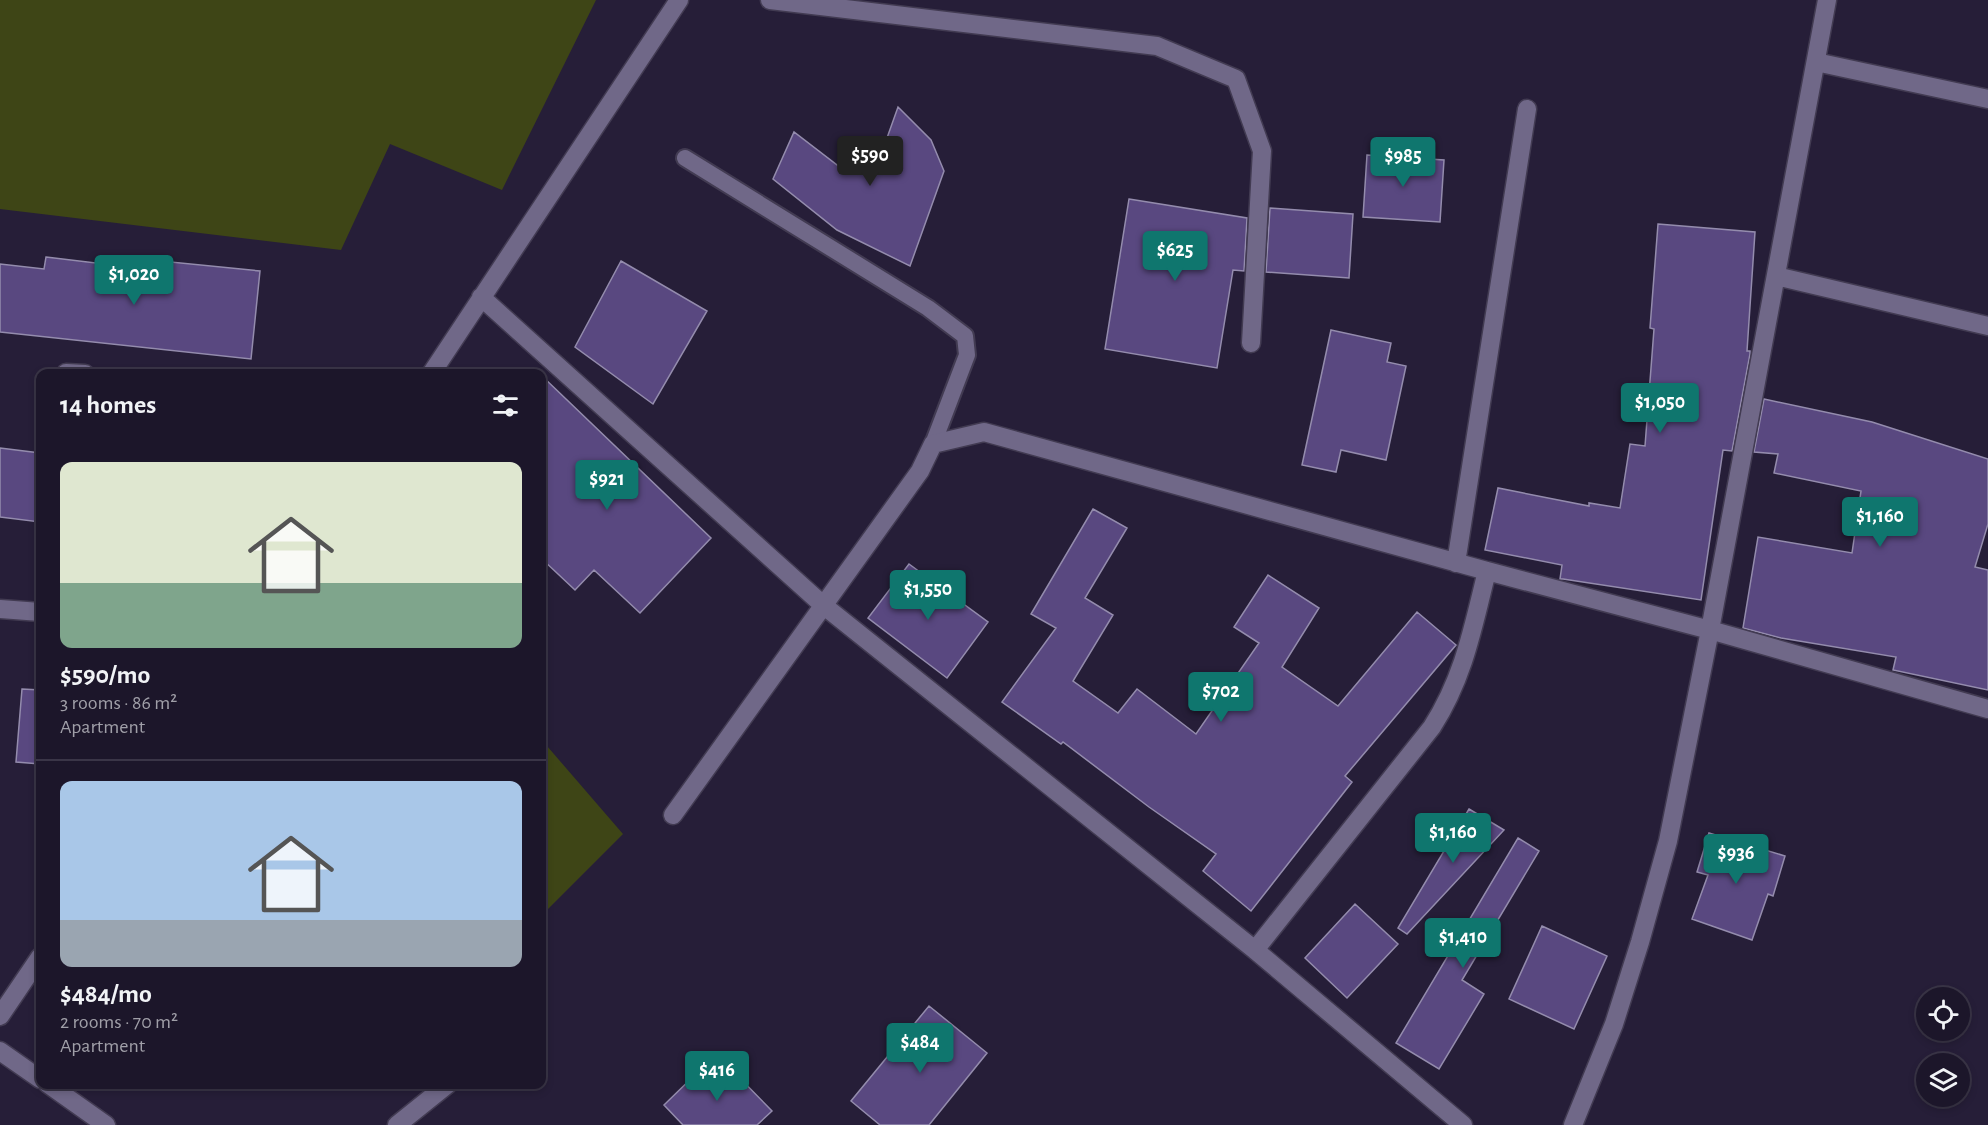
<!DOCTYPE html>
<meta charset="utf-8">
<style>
body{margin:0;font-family:"Alegreya Sans",sans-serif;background:#292336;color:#f1f3f6;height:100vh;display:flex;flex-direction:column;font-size:22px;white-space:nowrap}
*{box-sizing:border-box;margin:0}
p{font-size:20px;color:#a09fa8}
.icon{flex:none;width:33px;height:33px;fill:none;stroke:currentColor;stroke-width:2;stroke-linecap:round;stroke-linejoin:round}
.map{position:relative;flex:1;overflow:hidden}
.details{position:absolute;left:36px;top:369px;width:510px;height:720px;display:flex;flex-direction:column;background:#1c162a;border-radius:12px;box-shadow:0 3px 9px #0003,0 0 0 2px #3a3547}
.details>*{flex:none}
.controls{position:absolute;left:1916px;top:987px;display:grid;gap:12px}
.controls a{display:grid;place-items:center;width:54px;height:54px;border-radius:50%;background:#1c162a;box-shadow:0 3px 9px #0003,0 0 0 2px #3a3547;font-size:30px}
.price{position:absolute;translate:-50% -51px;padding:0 14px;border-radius:6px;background:#0f766e;color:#fff;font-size:20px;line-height:39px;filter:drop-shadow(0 2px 3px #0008)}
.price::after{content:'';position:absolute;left:50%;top:36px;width:18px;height:14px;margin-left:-9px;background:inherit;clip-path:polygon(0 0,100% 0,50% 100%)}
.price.selected{background:#222;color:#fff}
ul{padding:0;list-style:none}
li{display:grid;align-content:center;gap:12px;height:318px;padding:0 24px}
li+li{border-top:2px solid #3a3547}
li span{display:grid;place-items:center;height:186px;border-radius:12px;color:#555}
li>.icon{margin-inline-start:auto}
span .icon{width:108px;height:108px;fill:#fffc;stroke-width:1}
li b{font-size:26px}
h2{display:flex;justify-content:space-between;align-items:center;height:72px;padding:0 24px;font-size:26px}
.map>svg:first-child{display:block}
.green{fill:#3e4516}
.building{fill:#594880;stroke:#948cad;stroke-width:1.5}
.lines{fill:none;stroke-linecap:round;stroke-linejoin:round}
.lane-casing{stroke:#423b52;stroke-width:20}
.street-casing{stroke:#423b52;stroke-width:21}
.lane{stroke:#706888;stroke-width:16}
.street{stroke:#706888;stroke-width:18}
</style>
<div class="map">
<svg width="1988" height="1125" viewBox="0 0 1988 1125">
<rect width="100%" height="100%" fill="#261e38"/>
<!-- green -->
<path class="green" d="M0,0H596L502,190L390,144L341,250L0,209Z
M547,746L623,834L542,915V749Z"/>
<!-- building -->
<path class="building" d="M898,107L931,140L944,171L910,266L837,230L773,179L794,132L845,171L849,140L882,152Z
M1367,155L1444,160L1440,222L1363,217Z
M1129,199L1247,218L1244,271L1233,270L1217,368L1105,349Z
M1270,208L1353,214L1349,278L1266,272Z
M1658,224L1755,232L1747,351H1750V354L1732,451L1723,450L1701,600L1563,579H1560L1562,565L1485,550L1498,488L1589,506V503L1620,508L1630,444L1645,446L1654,329L1650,328Z
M46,257L170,272L171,262L260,271L251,359L0,332V264L44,269Z
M621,261L707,311L653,404L575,347Z
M1331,330L1391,343L1387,362L1406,366L1386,460L1341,450L1336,472L1302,465Z
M542,376L711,538L640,613L594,570L575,590L542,559Z
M1764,399L1872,422L1988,459V524L1975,567L1988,570V690L1893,670L1896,657L1781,638L1743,628L1758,537L1852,553L1861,491L1774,473L1778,454L1754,452Z
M0,448L40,453V522L0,517Z
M1093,509L1127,528L1085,598L1113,615L1073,681L1118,713L1137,689L1196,734L1259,643L1234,627L1268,575L1319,608L1282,667L1338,706L1417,612L1456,645L1345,776L1352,782L1251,911L1203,871L1216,854L1149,807L1063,742L1061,744L1002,702L1056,628L1031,614Z
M909,564L988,622L947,678L868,618Z
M22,689L40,690V764L16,762Z
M1469,809L1504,830L1407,934L1398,928Z
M1709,833L1785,856L1773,896L1768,894L1752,940L1692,919L1708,875L1697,872Z
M1518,838L1539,851L1462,980L1484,994L1439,1069L1396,1043Z
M1355,904L1398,944L1347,998L1305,958Z
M1542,926L1607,956L1574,1029L1509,999Z
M929,1006L987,1053L929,1125H880L851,1101Z
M703,1067L718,1083L732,1070L772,1111L757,1125H683L664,1105Z"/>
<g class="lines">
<!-- lane casing -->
<g class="lane-casing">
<path id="lane" d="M685,158L928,308L965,336L967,355L933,444"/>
</g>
<!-- street casing -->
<g class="street-casing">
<path id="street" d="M770,0L1157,46L1236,79L1262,151L1251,343
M1816,62L1988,99
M1776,276L1988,326
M481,297L823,605L1255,950L1463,1125
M66,373L85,374
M431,374L679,0
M1456,563L1527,109
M0,609L40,612
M673,815L920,471L933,444L984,432L1487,571
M1255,950L1432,727C1464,677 1473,627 1487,571L1710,630L1988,709
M0,1016L40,957
M0,1051L40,1079
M48,1084L106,1125
M397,1125L448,1084
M1573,1125L1614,1024L1640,942L1668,841L1710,630L1827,0"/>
</g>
<!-- lane -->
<use href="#lane" class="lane"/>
<!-- street -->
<use href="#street" class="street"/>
</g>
</svg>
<div class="controls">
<a><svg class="icon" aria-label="locate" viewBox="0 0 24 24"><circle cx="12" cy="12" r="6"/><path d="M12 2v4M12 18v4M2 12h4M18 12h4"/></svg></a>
<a><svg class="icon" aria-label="layers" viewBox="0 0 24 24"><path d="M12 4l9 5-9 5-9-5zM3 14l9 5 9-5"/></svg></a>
</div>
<b class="price selected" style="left:870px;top:187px">$590</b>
<b class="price" style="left:1403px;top:188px">$985</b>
<b class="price" style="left:1175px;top:282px">$625</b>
<b class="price" style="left:134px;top:306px">$1,020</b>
<b class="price" style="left:1660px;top:434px">$1,050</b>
<b class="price" style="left:607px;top:511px">$921</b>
<b class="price" style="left:1880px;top:548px">$1,160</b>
<b class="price" style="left:928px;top:621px">$1,550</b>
<b class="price" style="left:1221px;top:723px">$702</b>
<b class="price" style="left:1453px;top:864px">$1,160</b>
<b class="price" style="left:1736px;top:885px">$936</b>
<b class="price" style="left:1463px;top:969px">$1,410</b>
<b class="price" style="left:920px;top:1074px">$484</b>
<b class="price" style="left:717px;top:1102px">$416</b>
<section class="details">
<h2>14 homes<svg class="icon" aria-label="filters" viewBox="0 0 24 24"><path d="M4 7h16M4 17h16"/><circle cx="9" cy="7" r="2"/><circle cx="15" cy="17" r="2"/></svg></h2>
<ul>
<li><span style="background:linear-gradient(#dfe7d0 65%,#7fa58c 0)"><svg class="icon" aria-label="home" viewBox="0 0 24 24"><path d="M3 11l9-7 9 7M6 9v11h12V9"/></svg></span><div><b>$590/mo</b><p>3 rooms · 86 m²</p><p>Apartment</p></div></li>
<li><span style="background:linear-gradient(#a9c7e8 75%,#9aa5b1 0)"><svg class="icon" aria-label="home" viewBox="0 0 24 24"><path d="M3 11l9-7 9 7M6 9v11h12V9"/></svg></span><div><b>$484/mo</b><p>2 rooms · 70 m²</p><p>Apartment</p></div></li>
</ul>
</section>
</div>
